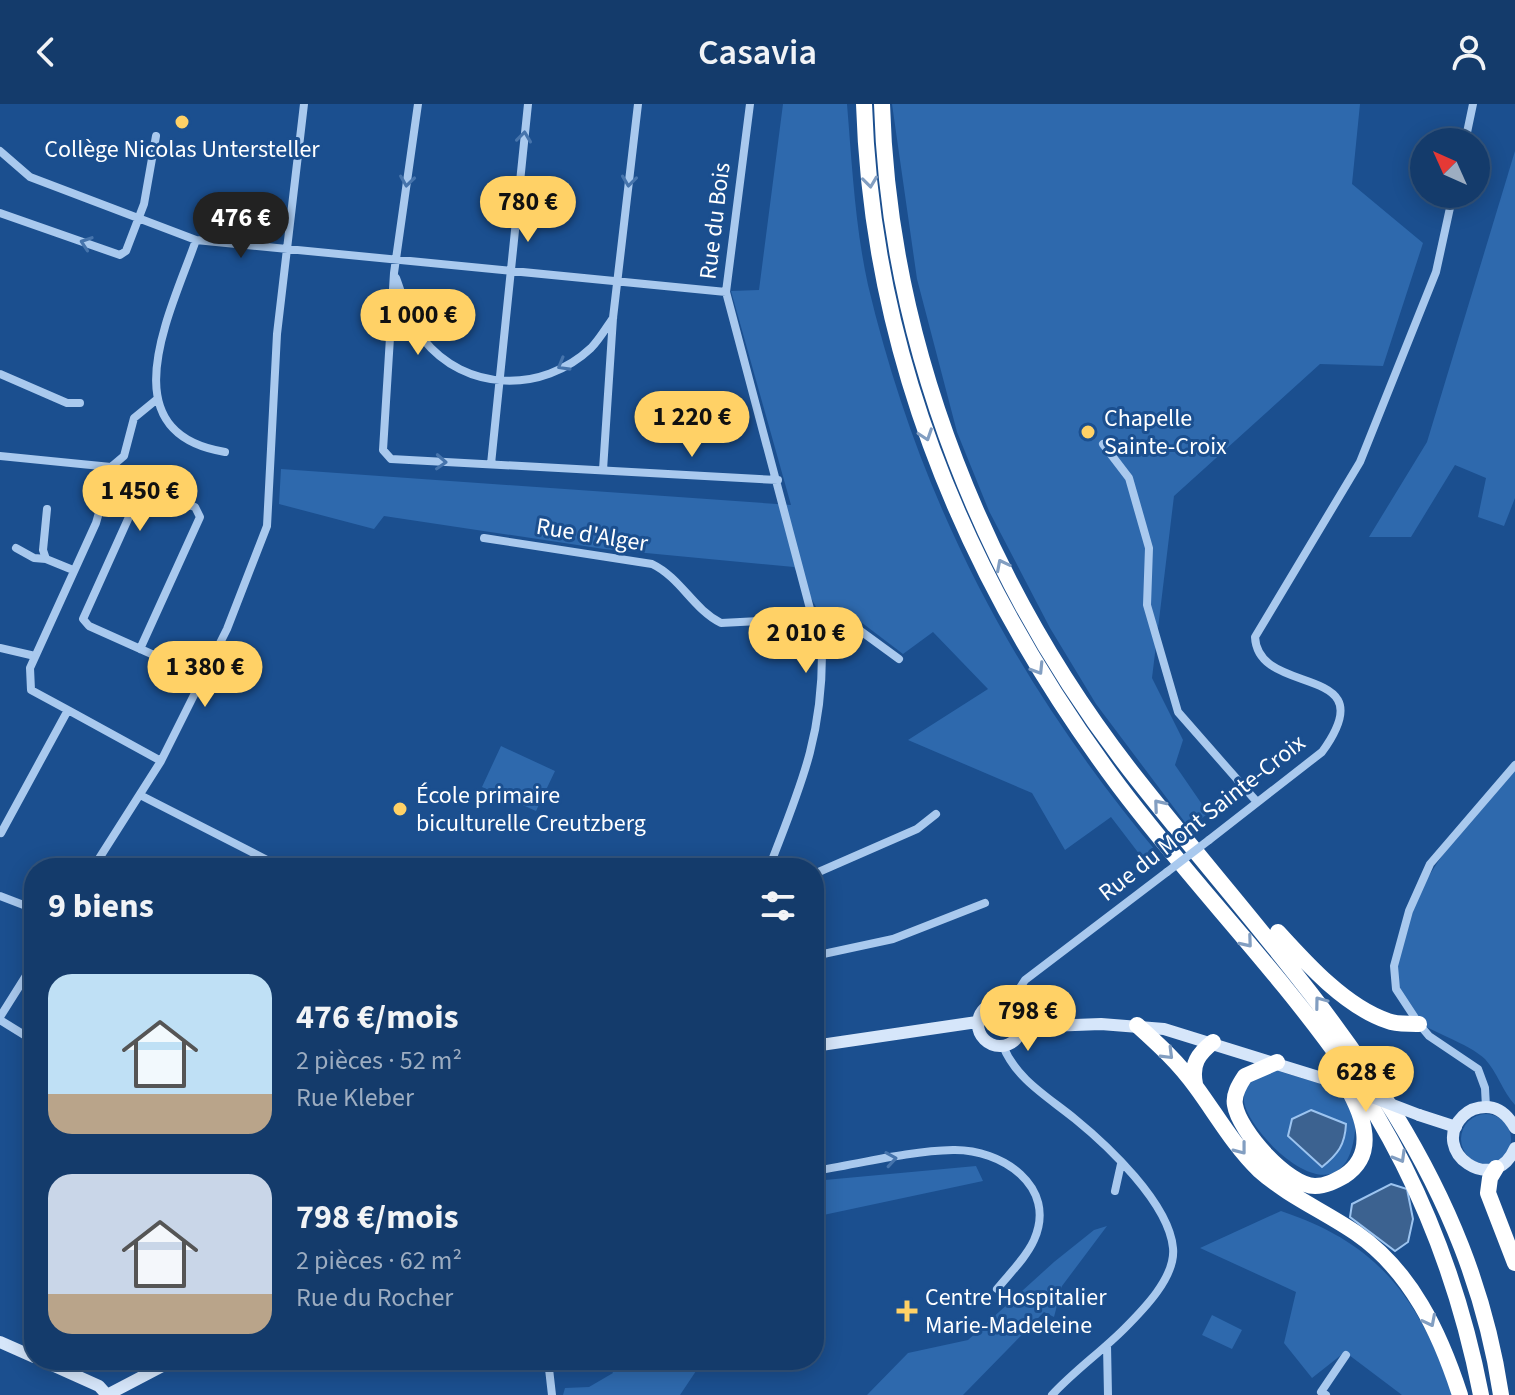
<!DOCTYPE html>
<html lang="fr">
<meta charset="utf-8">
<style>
body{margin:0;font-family:"Source Sans 3",sans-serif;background:#1d4271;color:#f1f3f6;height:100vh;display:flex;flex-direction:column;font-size:30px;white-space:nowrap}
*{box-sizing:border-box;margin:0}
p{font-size:26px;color:#9dadc1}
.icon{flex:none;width:44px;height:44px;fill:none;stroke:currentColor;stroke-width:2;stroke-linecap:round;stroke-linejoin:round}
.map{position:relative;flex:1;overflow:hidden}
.sheet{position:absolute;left:24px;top:754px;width:800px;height:512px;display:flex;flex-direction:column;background:#143b6b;border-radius:32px;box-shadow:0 4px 20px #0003,0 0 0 2px #33557e}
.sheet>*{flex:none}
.needle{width:52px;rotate:315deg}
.fabs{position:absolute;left:1410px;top:24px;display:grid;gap:16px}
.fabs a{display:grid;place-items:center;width:80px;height:80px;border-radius:50%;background:#143b6b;box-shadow:0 4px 20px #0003,0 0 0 2px #33557e;font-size:40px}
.price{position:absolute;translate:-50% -68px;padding:0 18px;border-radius:28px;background:#ffd166;color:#111;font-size:26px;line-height:52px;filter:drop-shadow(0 2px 4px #0008)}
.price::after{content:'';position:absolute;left:50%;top:48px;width:24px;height:18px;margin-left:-12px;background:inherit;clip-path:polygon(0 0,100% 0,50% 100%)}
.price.active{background:#222;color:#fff}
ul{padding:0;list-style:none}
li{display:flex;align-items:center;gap:24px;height:200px;padding:0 24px}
li span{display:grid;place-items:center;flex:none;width:224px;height:160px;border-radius:24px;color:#555}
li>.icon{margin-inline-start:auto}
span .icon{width:96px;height:96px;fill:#fffc;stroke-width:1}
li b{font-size:34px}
h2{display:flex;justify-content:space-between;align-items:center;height:96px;padding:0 24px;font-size:34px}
header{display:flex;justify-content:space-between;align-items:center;height:104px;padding:0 24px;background:#143b6b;font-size:36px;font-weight:600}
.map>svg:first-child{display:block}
.green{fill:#2e69ad}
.water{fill:#3c6290;stroke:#9cc4f0;stroke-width:2}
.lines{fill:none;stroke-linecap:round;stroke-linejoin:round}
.street{stroke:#a9c9ee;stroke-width:8}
.secondary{stroke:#d6e6fa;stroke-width:12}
.highway{stroke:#fff;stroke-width:16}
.street-bridge{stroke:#a9c9ee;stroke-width:8}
.secondary-bridge{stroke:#d6e6fa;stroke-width:12}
.oneway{stroke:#4674ac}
.oneway2{stroke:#829ec1}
.poi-dot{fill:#ffd166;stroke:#1b4f8f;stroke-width:3}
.labels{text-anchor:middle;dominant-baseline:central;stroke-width:6;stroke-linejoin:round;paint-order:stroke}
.poi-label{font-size:24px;fill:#fff;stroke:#1b4f8f;text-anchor:start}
.street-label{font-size:24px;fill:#fff;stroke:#1b4f8f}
</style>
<header><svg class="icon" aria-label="back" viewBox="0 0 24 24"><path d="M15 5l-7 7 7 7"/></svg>Casavia<svg class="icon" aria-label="person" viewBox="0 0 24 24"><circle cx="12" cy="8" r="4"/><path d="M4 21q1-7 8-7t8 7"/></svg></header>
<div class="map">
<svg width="1515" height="1291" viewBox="0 0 1515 1291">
<rect width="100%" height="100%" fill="#1b4f8f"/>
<!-- green -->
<path class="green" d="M783,0H847C852,60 855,122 868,181C920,400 1016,580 1160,752L1150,764L1111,713L1065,746L1032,689L908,636L988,585L933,528L903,550L849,509L821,512L794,463L604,445L384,412L374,425L279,400L281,365L791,401L731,187L759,186Z
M892,0H1360L1352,80L1423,139L1383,262L1320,260L1174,392L1152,574L1183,636L1175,661L1208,709L1190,725L1096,600L1050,524L989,407L957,328L917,175Z
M1515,47V394L1504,422L1478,413L1486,374L1455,361L1411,433H1369L1427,338Z
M501,642L555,667L536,707L482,683Z
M1515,656V1001C1503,988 1497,968 1485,955C1470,940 1424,925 1416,916C1410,907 1400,895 1396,885C1375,821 1478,704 1515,656Z
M1272,965L1337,985L1356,1012C1353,1140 1240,1023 1244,994C1245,976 1257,971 1272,965Z
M1461 1035a25 25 0 1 1 50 0a25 25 0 1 1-50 0Z
M976,1062L983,1077L814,1113V1077Z
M1281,1107C1380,1140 1419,1195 1453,1291H1402L1345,1248L1312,1274L1284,1239L1296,1188L1200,1144Z
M1107,1122L1062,1182L1054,1213L1044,1208L963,1291H867L908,1249L968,1236L1054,1158L1094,1126Z
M1212,1211L1242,1226L1232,1245L1202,1231Z
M606,1256H715L696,1267L680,1291H563L565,1284L589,1283L613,1269Z"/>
<!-- water -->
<path class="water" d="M1311,1006L1346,1020C1345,1041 1338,1050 1322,1063L1288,1032L1292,1015Z
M1391,1080L1407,1085L1413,1115L1408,1138L1395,1147L1350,1113L1352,1100Z"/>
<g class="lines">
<!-- street -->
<path class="street" d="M418,0L394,169L383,346L391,355L778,376
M750,0L726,188L822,550C822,637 799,685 769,764
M1465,38L1473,0
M0,47L30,73L196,136L726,188
M0,109L120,151L126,147L144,100L156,32
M196,136C171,208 107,329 225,348
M396,174C404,195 408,216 423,235C465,288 542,290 591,244C599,236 606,224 613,214
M0,270L67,299H80
M1103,340L1129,374L1149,444L1147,501L1178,608L1257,698
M0,352L111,363L124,352L134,314L156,296
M491,360L528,0
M603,366L613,214L638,0
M47,405L43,446L46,455L73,466
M484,434L652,460C681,474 693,505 721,519L813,514L847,517L899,555
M16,444L34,454L46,455
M0,544L35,552
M140,545L200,413L195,403C172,396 149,383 133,404L83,515L89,522L203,573
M68,606L31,586L30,564L96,419L102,398
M140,691L269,757
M1,729L68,606L161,657
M1209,736L1322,648C1388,557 1258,595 1255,533L1360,358L1436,168L1453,90
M93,764L161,657L227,525L267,422L277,230L304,0
M814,770L917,725L936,710
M0,792L34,805
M814,852L893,835L985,799
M1010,899L1025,876L1167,768
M0,913L34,859
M0,916L34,937
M1003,942C1016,975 1048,993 1075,1015C1107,1041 1169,1099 1173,1144C1176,1173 1143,1206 1124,1225C1101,1248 1074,1267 1052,1291
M1486,1003L1485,984L1478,965L1429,932L1419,920L1396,885L1394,862L1409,807L1430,760L1515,661
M814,1067C859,1060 908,1047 953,1046C1001,1045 1058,1082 1034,1136C1026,1154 1009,1170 997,1185
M1115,1087L1121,1060
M1107,1241L1108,1291
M548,1256L552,1291
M1326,1291L1321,1288L1346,1251"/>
<!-- secondary -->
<path class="secondary" d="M978 920a22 22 0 1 1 44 0a22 22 0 1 1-44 0Z
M1022,923L1101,920L1164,925L1325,975
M814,942L977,918
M1419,1011L1456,1023
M1515,1024C1509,1013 1500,1003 1486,1003C1478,1003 1469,1006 1463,1012C1428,1047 1494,1094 1515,1044
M0,1238L34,1253
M41,1256L99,1282L107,1291L174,1256"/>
<!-- highway -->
<path class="highway" d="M864,0C872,254 969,481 1119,682C1191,778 1276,864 1345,962C1414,1062 1458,1172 1481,1291
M882,0C889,243 987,485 1137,675C1289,868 1463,1035 1501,1291
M1278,828C1307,860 1346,903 1388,917C1397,921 1410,919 1419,920
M1137,921C1158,940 1179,959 1196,983C1216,1010 1234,1042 1259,1066C1288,1092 1324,1107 1356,1129C1411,1167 1440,1229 1460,1291
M1277,958L1245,972C1239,981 1233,991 1235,1001C1239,1027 1288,1082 1315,1082C1326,1082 1335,1077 1344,1072C1378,1050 1363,1011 1347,983
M1195,980C1191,960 1198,950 1213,938
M1496,1064L1490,1074L1488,1089L1515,1159"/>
<!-- street-bridge -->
<path class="street-bridge" d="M1167,768L1209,736"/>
<!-- secondary-bridge -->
<path class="secondary-bridge" d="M1325,975L1419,1011"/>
</g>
<!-- one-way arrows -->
<defs><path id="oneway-chevron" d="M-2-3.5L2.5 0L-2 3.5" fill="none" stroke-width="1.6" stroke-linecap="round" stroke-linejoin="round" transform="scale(2)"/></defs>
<g class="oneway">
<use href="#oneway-chevron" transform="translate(524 33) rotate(-83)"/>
<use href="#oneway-chevron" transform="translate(407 77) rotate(98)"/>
<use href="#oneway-chevron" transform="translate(629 77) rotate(97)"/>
<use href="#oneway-chevron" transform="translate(86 139) rotate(-161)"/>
<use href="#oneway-chevron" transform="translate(563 261) rotate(150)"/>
<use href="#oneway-chevron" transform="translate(441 358) rotate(3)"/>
<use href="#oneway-chevron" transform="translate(891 1055) rotate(-9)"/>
</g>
<g class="oneway2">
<use href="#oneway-chevron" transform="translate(870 78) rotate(83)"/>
<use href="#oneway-chevron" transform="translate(926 331) rotate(71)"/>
<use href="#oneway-chevron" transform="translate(1002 461) rotate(-117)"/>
<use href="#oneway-chevron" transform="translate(1038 565) rotate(58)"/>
<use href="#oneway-chevron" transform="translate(1159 701) rotate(-130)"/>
<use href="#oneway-chevron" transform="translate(1247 838) rotate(50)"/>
<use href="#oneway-chevron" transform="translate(1320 898) rotate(-127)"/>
<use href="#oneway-chevron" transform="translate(1168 950) rotate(45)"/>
<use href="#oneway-chevron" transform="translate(1241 1045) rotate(52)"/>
<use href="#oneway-chevron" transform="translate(1400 1053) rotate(60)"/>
<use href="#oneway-chevron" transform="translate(1430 1217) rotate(63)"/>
</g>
<!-- markers -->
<g class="poi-dot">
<circle cx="182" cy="18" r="8"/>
<circle cx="1088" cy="328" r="8"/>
<circle cx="400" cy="705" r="8"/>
<path d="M903 1195h8v8h8v8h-8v8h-8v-8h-8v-8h8z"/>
</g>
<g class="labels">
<!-- poi labels -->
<g class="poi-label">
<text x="182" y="45" text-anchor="middle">Collège Nicolas Untersteller</text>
<text x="1104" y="314">Chapelle<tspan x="1104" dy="28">Sainte-Croix</tspan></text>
<text x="416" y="691">École primaire<tspan x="416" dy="28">biculturelle Creutzberg</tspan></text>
<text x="925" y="1193">Centre Hospitalier<tspan x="925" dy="28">Marie-Madeleine</tspan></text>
</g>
<!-- street labels -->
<g class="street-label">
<text transform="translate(715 117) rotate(-83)">Rue du Bois</text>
<text transform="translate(592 431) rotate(9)">Rue d'Alger</text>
<text transform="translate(1202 714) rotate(-38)">Rue du Mont Sainte-Croix</text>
</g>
</g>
</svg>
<div class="fabs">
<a><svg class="needle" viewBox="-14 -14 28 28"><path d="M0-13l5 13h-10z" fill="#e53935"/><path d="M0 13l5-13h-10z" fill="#9dadc1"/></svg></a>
</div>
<b class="price" style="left:528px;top:140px">780 €</b>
<b class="price active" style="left:241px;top:156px">476 €</b>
<b class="price" style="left:418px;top:253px">1 000 €</b>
<b class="price" style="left:692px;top:355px">1 220 €</b>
<b class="price" style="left:140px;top:429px">1 450 €</b>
<b class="price" style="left:806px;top:571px">2 010 €</b>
<b class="price" style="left:205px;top:605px">1 380 €</b>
<b class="price" style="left:1028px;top:949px">798 €</b>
<b class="price" style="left:1366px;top:1010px">628 €</b>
<section class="sheet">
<h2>9 biens<svg class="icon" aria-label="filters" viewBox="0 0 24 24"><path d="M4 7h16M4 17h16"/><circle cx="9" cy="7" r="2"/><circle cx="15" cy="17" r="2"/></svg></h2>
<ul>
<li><span style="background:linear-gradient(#bfe0f5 75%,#b9a48a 0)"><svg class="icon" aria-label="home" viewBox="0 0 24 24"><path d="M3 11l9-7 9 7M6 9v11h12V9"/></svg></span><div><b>476 €/mois</b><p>2 pièces · 52 m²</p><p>Rue Kleber</p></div></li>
<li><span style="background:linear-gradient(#c9d6e8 75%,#b9a48a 0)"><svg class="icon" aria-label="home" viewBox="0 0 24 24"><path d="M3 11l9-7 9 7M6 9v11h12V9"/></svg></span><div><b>798 €/mois</b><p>2 pièces · 62 m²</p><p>Rue du Rocher</p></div></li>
</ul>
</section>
</div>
